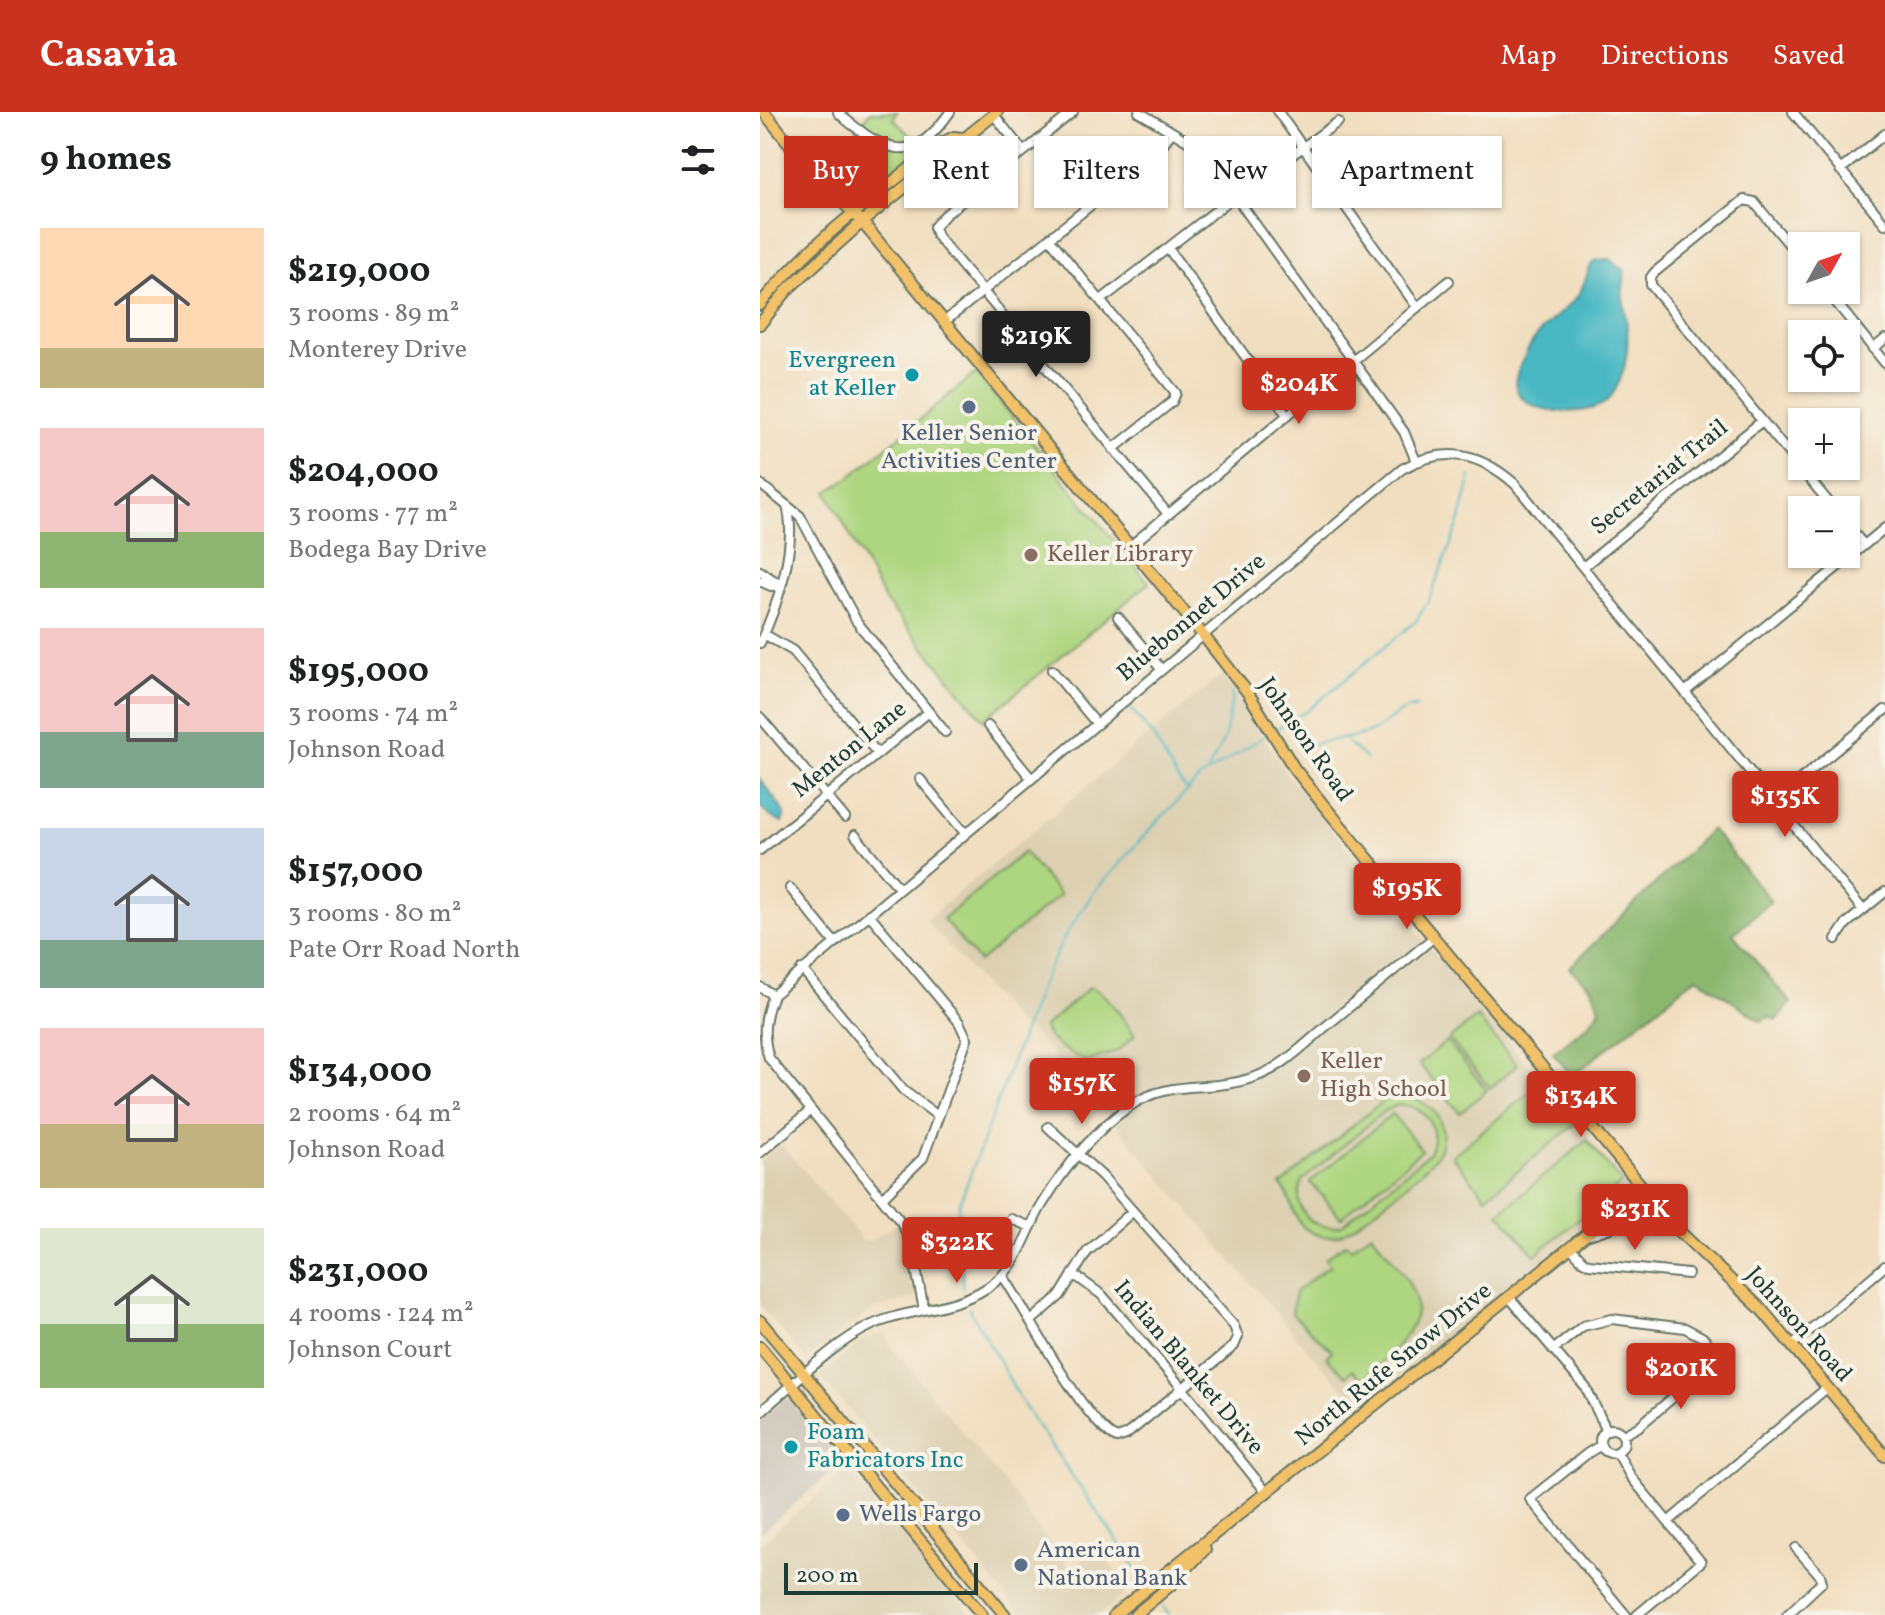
<!DOCTYPE html>
<meta charset="utf-8">
<style>
body{margin:0;font-family:Vollkorn,serif;background:#f2f2f2;color:#202124;height:100vh;display:flex;flex-direction:column;font-size:30px;white-space:nowrap}
*{box-sizing:border-box;margin:0}
p{font-size:26px;color:#757577}
.icon{flex:none;width:44px;height:44px;fill:none;stroke:currentColor;stroke-width:2;stroke-linecap:round;stroke-linejoin:round}
.map{position:relative;flex:1;overflow:hidden}
.side{display:flex;flex-direction:column;background:#fff;width:760px}
.side>*{flex:none}
.hud{position:absolute;left:24px;top:24px;width:760px;height:72px;display:flex;gap:16px}
.needle{width:52px;rotate:50deg}
.buttons{position:absolute;left:1028px;top:120px;display:grid;gap:16px}
.buttons a{display:grid;place-items:center;width:72px;height:72px;border-radius:0px;background:#fff;box-shadow:0 2px 6px #0004;font-size:40px}
.scale{position:absolute;left:24px;bottom:20px;width:194px;box-sizing:border-box;padding-left:8px;border:4px solid #1f3d34;border-top:0;font-size:22px;line-height:28px;white-space:nowrap;color:#1f3d34;-webkit-text-stroke:6px #f7f3e8;paint-order:stroke}
.price{position:absolute;translate:-50% -68px;padding:0 18px;border-radius:8px;background:#c8321e;color:#fff;font-size:26px;line-height:52px;filter:drop-shadow(0 2px 4px #0008)}
.price::after{content:'';position:absolute;left:50%;top:48px;width:24px;height:18px;margin-left:-12px;background:inherit;clip-path:polygon(0 0,100% 0,50% 100%)}
.price.active{background:#222;color:#fff}
ul{padding:0;list-style:none}
li{display:flex;align-items:center;gap:24px;height:200px;padding:0 40px}
li span{display:grid;place-items:center;flex:none;width:224px;height:160px;border-radius:0px;color:#555}
li>.icon{margin-inline-start:auto}
span .icon{width:96px;height:96px;fill:#fffc;stroke-width:1}
li b{font-size:34px}
h2{display:flex;justify-content:space-between;align-items:center;height:96px;padding:0 40px;font-size:34px}
.chip{padding:0 28px;border-radius:0px;background:#fff;box-shadow:0 2px 6px #0004;font-size:28px;line-height:72px}
.chip.active{background:#c8321e;color:#fff}
header{display:flex;align-items:center;gap:48px;box-sizing:border-box;height:112px;padding:0 40px;background:#c8321e;color:#fff}
header strong{font-size:38px}
nav{display:flex;gap:44px;margin-inline-start:auto;font-size:28px}
main{display:flex;flex:1;min-height:0}
.map>svg:first-child{display:block}
.built{fill:#ddd0b2}
.industrial{fill:#c9c3b8}
.green{fill:#aed57f;stroke:#66895a;stroke-width:2;fill-rule:evenodd}
.forest{fill:#8ab66e;stroke:#547a51;stroke-width:2}
.water{fill:#49b8c2;stroke:#347a7b;stroke-width:2}
.lines{fill:none;stroke-linecap:round;stroke-linejoin:round}
.stream{stroke:#49b8c2;stroke-width:2}
.minor-casing{stroke:#687565;stroke-width:12}
.major-casing{stroke:#687565;stroke-width:14}
.minor{stroke:#fff;stroke-width:8}
.major{stroke:#f2c26a;stroke-width:10}
.culture-dot{fill:#0f9aa8;stroke:#f7f3e8;stroke-width:3}
.service-dot{fill:#5c6f8a;stroke:#f7f3e8;stroke-width:3}
.education-dot{fill:#8d6e63;stroke:#f7f3e8;stroke-width:3}
.labels{text-anchor:middle;dominant-baseline:central;stroke-width:8;stroke-linejoin:round;paint-order:stroke}
.culture-label{font-size:24px;fill:#0d838f;stroke:#f7f3e8;text-anchor:end}
.service-label{font-size:24px;fill:#4e5e75;stroke:#f7f3e8;text-anchor:start}
.street-label{font-size:24px;fill:#1f3d34;stroke:#f7f3e8}
.education-label{font-size:24px;fill:#785e54;stroke:#f7f3e8;text-anchor:start}
</style>
<header>
<strong>Casavia</strong>
<nav><a>Map</a><a>Directions</a><a>Saved</a></nav>
</header>
<main>
<section class="side">
<h2>9 homes<svg class="icon" aria-label="filters" viewBox="0 0 24 24"><path d="M4 7h16M4 17h16"/><circle cx="9" cy="7" r="2"/><circle cx="15" cy="17" r="2"/></svg></h2>
<ul>
<li><span style="background:linear-gradient(#ffd9b3 75%,#c2b280 0)"><svg class="icon" aria-label="home" viewBox="0 0 24 24"><path d="M3 11l9-7 9 7M6 9v11h12V9"/></svg></span><div><b>$219,000</b><p>3 rooms · 89 m²</p><p>Monterey Drive</p></div></li>
<li><span style="background:linear-gradient(#f6c9c9 65%,#8fb573 0)"><svg class="icon" aria-label="home" viewBox="0 0 24 24"><path d="M3 11l9-7 9 7M6 9v11h12V9"/></svg></span><div><b>$204,000</b><p>3 rooms · 77 m²</p><p>Bodega Bay Drive</p></div></li>
<li><span style="background:linear-gradient(#f6c9c9 65%,#7fa58c 0)"><svg class="icon" aria-label="home" viewBox="0 0 24 24"><path d="M3 11l9-7 9 7M6 9v11h12V9"/></svg></span><div><b>$195,000</b><p>3 rooms · 74 m²</p><p>Johnson Road</p></div></li>
<li><span style="background:linear-gradient(#c9d6e8 70%,#7fa58c 0)"><svg class="icon" aria-label="home" viewBox="0 0 24 24"><path d="M3 11l9-7 9 7M6 9v11h12V9"/></svg></span><div><b>$157,000</b><p>3 rooms · 80 m²</p><p>Pate Orr Road North</p></div></li>
<li><span style="background:linear-gradient(#f6c9c9 60%,#c2b280 0)"><svg class="icon" aria-label="home" viewBox="0 0 24 24"><path d="M3 11l9-7 9 7M6 9v11h12V9"/></svg></span><div><b>$134,000</b><p>2 rooms · 64 m²</p><p>Johnson Road</p></div></li>
<li><span style="background:linear-gradient(#dfe7d0 60%,#8fb573 0)"><svg class="icon" aria-label="home" viewBox="0 0 24 24"><path d="M3 11l9-7 9 7M6 9v11h12V9"/></svg></span><div><b>$231,000</b><p>4 rooms · 124 m²</p><p>Johnson Court</p></div></li>
</ul>
</section>
<div class="map">
<svg width="1125" height="1503" viewBox="0 0 1125 1503">
<rect width="100%" height="100%" fill="#f7f3e8"/>
<filter id="ink" filterUnits="userSpaceOnUse"><feTurbulence type="fractalNoise" baseFrequency=".0125" numOctaves="2"/><feDisplacementMap in="SourceGraphic" scale="16" xChannelSelector="R" yChannelSelector="G"/><feConvolveMatrix kernelMatrix="1 2 1 2 8 2 1 2 1" color-interpolation-filters="sRGB"/></filter>
<filter id="wash" filterUnits="userSpaceOnUse"><feTurbulence type="fractalNoise" baseFrequency=".006" numOctaves="4" result="noise"/><feDisplacementMap in="SourceGraphic" scale="32" xChannelSelector="R" yChannelSelector="G"/><feGaussianBlur stdDeviation="1.8" result="paint"/><feColorMatrix in="noise" values="0 0 0 0 0 0 0 0 0 0 0 0 0 0 0 0 0 1.4 0 .05"/><feComposite in="paint" operator="in"/></filter>
<g filter="url(#wash)">
<rect width="100%" height="100%" fill="#f1dec0"/>
<!-- built -->
<path class="built" d="M463,562L528,664L871,1077L600,1295L545,1235L352,1008L269,917L260,914L165,808Z
M21,1032L103,1129H109L137,1112L151,1145L158,1184L113,1198L88,1214L46,1248L0,1193V1049Z
M126,1221L128,1230L259,1389L271,1408L311,1457L337,1435L370,1478L339,1503H262L59,1263L106,1226Z
M88,1357L212,1503H0V1432Z"/>
<!-- industrial -->
<path class="industrial" d="M27,1285L83,1351L0,1421V1307Z"/>
<!-- green -->
<path class="green" d="M110,0H137L133,6L163,37L99,81L69,56Z
M216,261L389,471L224,608L125,489L67,380L89,366Z
M264,740L300,783L219,850L183,807Z
M330,875C347,879 364,909 375,923L358,939L327,950C313,942 287,932 284,915Z
M717,905L757,953L730,976L689,927Z
M687,929L727,978L700,1001L659,952Z
M780,972L814,1013L726,1085L692,1044Z
M641,974C654,990 678,992 682,1016C684,1026 681,1038 675,1045C664,1060 594,1118 579,1123C571,1125 562,1125 555,1122C531,1113 535,1089 521,1073ZM638,993C665,993 681,1015 669,1041L582,1113C552,1122 530,1096 543,1068L623,1000Z
M632,1002L662,1038L581,1106L550,1070Z
M827,1028L862,1071L775,1143L739,1101Z
M611,1121C673,1194 673,1202 603,1268L592,1258L586,1264L566,1245L572,1239L532,1202L535,1180L570,1153L565,1147L586,1131L591,1136Z"/>
<!-- forest -->
<path class="forest" d="M951,717L1011,789L973,822L1031,891L1017,908L1009,905L1001,909L937,865L812,964L793,941L829,912L840,897L832,876L809,856Z"/>
<!-- water -->
<path class="water" d="M850,147L864,157C866,168 861,178 863,187C870,219 871,259 849,287C832,308 748,304 756,266C759,252 772,229 782,218C792,206 807,197 817,185C824,175 826,163 832,152L837,148Z
M0,667L25,701L22,711L8,703L0,694Z"/>
<g class="lines">
<!-- stream -->
<path class="stream" d="M367,592L393,624L417,667L427,678
M529,612L541,630L547,634C571,625 593,629 616,617C631,609 639,597 656,595
M515,618L548,598L656,509L670,486L700,408L711,364
M586,629L606,647
M448,658L465,625L473,581
M203,1176L199,1093L281,872L305,824L333,781L394,713L440,666L509,621
M209,1196L266,1297L387,1472
M398,1487L409,1503"/>
</g>
</g>
<g filter="url(#ink)">
<g class="lines">
<!-- minor casing -->
<g class="minor-casing">
<path id="minor" d="M78,0C85,8 94,14 102,20C142,49 163,38 190,0
M313,0L185,103L174,115L177,124L408,402
M379,0L439,36L448,46L644,320L656,349
M518,0L657,195
M1033,0L1125,112
M234,3L263,39
M1080,58L1125,22
M289,126L416,281L412,290L353,337
M408,136L527,303
M1042,148L994,90L984,88L895,160L891,165V173L1075,398
M1066,178L1125,251
M341,188L476,83L578,10
M184,210L395,42L412,20
M1113,237L1125,227
M0,372L40,404L97,510L185,620
M1086,412L1104,433
M369,435L689,169
M823,455L1002,309
M0,459L21,473
M0,469L11,474L21,473
M358,505L401,557
M4,522L33,539L118,642
M0,531C17,495 38,433 27,394
M292,558L336,611
M925,580L1125,416
M0,605L85,706
M228,614L271,666
M160,667L205,721
M1014,689L1125,598
M95,723L139,776
M0,738L169,600
M30,776L74,830
M109,802L199,910L207,927L163,1046L123,1085
M1076,827L1086,812L1125,780
M42,857L144,979L178,1004
M0,875L13,883
M0,1041L50,999
M251,1107L271,1115
M826,1124L850,1116L891,1084
M811,1136L823,1149L829,1152L928,1162
M313,1162L342,1183L423,1277L507,1381
M243,1164C265,1196 326,1315 357,1326L366,1323L474,1234L478,1225L474,1214L342,1064L288,1015
M749,1185L826,1276L847,1319
M164,1198L151,1131L141,1110L9,946C2,923 4,905 13,883L642,357C684,333 720,341 755,372L1103,798
M271,1209L300,1184L327,1140L372,1100
M1032,1233L1125,1154
M793,1238L823,1214L852,1207L925,1216L942,1225L961,1245L878,1315L863,1323
M0,1300C32,1274 73,1231 110,1214C150,1195 199,1199 235,1170C260,1150 266,1120 282,1093C305,1055 332,1020 370,994C410,966 449,981 492,966C522,957 547,930 571,910C605,882 640,854 674,825
M840 1329a12 12 0 1 1 24 0a12 12 0 1 1-24 0Z
M841,1333L828,1341L770,1387L866,1503
M857,1340L871,1365L941,1450L877,1503
M908,1410L1068,1275
M1027,1503L1062,1470L1060,1463L1036,1436"/>
</g>
<!-- major casing -->
<g class="major-casing">
<path id="major" d="M4,0L45,51L102,110L443,523L488,581L534,656L565,695L919,1119L1002,1198L1125,1344
M0,193C47,132 122,79 182,31L194,25L203,26
M0,212L29,176L102,110L237,0
M0,1209L245,1503
M0,1235L222,1503
M354,1503L884,1076
M375,1503L412,1472L445,1437"/>
</g>
<!-- minor -->
<use href="#minor" class="minor"/>
<!-- major -->
<use href="#major" class="major"/>
</g>
</g>
<!-- markers -->
<g class="culture-dot">
<circle cx="152" cy="263" r="8"/>
<circle cx="31" cy="1335" r="8"/>
</g>
<g class="service-dot">
<circle cx="209" cy="295" r="8"/>
<circle cx="83" cy="1403" r="8"/>
<circle cx="261" cy="1453" r="8"/>
</g>
<g class="education-dot">
<circle cx="271" cy="443" r="8"/>
<circle cx="544" cy="964" r="8"/>
</g>
<g class="labels">
<!-- culture labels -->
<g class="culture-label">
<text x="136" y="249">Evergreen<tspan x="136" dy="28">at Keller</tspan></text>
<text x="47" y="1321" text-anchor="start">Foam<tspan x="47" dy="28">Fabricators Inc</tspan></text>
</g>
<!-- service labels -->
<g class="service-label">
<text x="209" y="322" text-anchor="middle">Keller Senior<tspan x="209" dy="28">Activities Center</tspan></text>
<text x="99" y="1403">Wells Fargo</text>
<text x="277" y="1439">American<tspan x="277" dy="28">National Bank</tspan></text>
</g>
<!-- street labels -->
<g class="street-label">
<text transform="translate(900 366) rotate(-39)">Secretariat Trail</text>
<text transform="translate(432 506) rotate(-40)">Bluebonnet Drive</text>
<text transform="translate(545 628) rotate(55)">Johnson Road</text>
<text transform="translate(90 638) rotate(-39)">Menton Lane</text>
<text transform="translate(1038 1213) rotate(48)">Johnson Road</text>
<text transform="translate(634 1253) rotate(-39)">North Rufe Snow Drive</text>
<text transform="translate(428 1256) rotate(50)">Indian Blanket Drive</text>
</g>
<!-- education labels -->
<g class="education-label">
<text x="287" y="443">Keller Library</text>
<text x="560" y="950">Keller<tspan x="560" dy="28">High School</tspan></text>
</g>
</g>
</svg>
<div class="buttons">
<a><svg class="needle" viewBox="-14 -14 28 28"><path d="M0-13l5 13h-10z" fill="#e53935"/><path d="M0 13l5-13h-10z" fill="#757577"/></svg></a>
<a><svg class="icon" aria-label="locate" viewBox="0 0 24 24"><circle cx="12" cy="12" r="6"/><path d="M12 2v4M12 18v4M2 12h4M18 12h4"/></svg></a>
<a>+</a>
<a>−</a>
</div>
<div class="scale">200 m</div>
<b class="price active" style="left:276px;top:267px">$219K</b>
<b class="price" style="left:539px;top:314px">$204K</b>
<b class="price" style="left:1025px;top:727px">$135K</b>
<b class="price" style="left:647px;top:819px">$195K</b>
<b class="price" style="left:322px;top:1014px">$157K</b>
<b class="price" style="left:821px;top:1027px">$134K</b>
<b class="price" style="left:875px;top:1140px">$231K</b>
<b class="price" style="left:197px;top:1173px">$322K</b>
<b class="price" style="left:921px;top:1299px">$201K</b>
<div class="hud">
<a class="chip active">Buy</a>
<a class="chip">Rent</a>
<a class="chip">Filters</a>
<a class="chip">New</a>
<a class="chip">Apartment</a>
</div>
</div>
</main>
